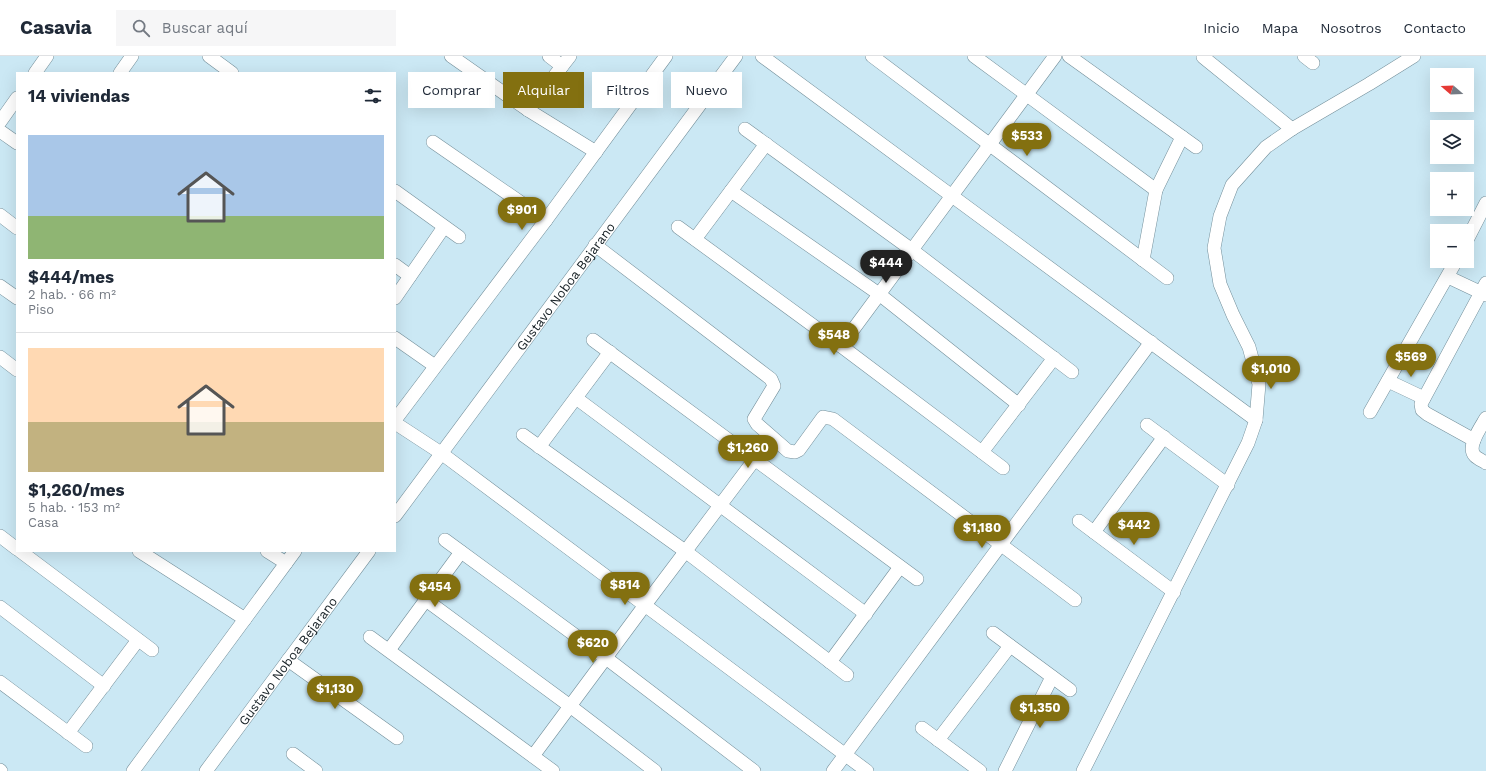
<!DOCTYPE html>
<html lang="es">
<meta charset="utf-8">
<style>
body{margin:0;font-family:"Work Sans",sans-serif;background:#f6f6f7;color:#1f2937;height:100vh;display:flex;flex-direction:column;font-size:15px;white-space:nowrap}
*{box-sizing:border-box;margin:0}
p{font-size:13px;color:#747a83}
.icon{flex:none;width:22px;height:22px;fill:none;stroke:currentColor;stroke-width:2;stroke-linecap:round;stroke-linejoin:round}
.map{position:relative;flex:1;overflow:hidden}
.drawer{position:absolute;left:16px;top:16px;width:380px;height:480px;display:flex;flex-direction:column;background:#fff;border-radius:0px;box-shadow:0 4px 16px #0002}
.drawer>*{flex:none}
.banner{position:absolute;left:408px;top:16px;width:380px;height:36px;display:flex;gap:8px}
.needle{width:26px;rotate:289deg}
.controls{position:absolute;left:1430px;top:12px;display:grid;gap:8px}
.controls a{display:grid;place-items:center;width:44px;height:44px;border-radius:0px;background:#fff;box-shadow:0 4px 16px #0002;font-size:20px}
.price{position:absolute;translate:-50% -34px;padding:0 9px;border-radius:14px;background:#837010;color:#fff;font-size:13px;line-height:26px;filter:drop-shadow(0 1px 2px #0008)}
.price::after{content:'';position:absolute;left:50%;top:24px;width:12px;height:9px;margin-left:-6px;background:inherit;clip-path:polygon(0 0,100% 0,50% 100%)}
.price.on{background:#222;color:#fff}
ul{padding:0;list-style:none}
li{display:grid;align-content:center;gap:8px;height:212px;padding:0 12px}
li+li{border-top:1px solid #e0e1e3}
li span{display:grid;place-items:center;height:124px;border-radius:0px;color:#555}
li>.icon{margin-inline-start:auto}
span .icon{width:72px;height:72px;fill:#fffc;stroke-width:1}
li b{font-size:17px}
h2{display:flex;justify-content:space-between;align-items:center;height:48px;padding:0 12px;font-size:17px}
.tag{padding:0 14px;border-radius:0px;background:#fff;box-shadow:0 4px 16px #0002;font-size:14px;line-height:36px}
.tag.on{background:#837010;color:#fff}
header{display:flex;align-items:center;gap:24px;box-sizing:border-box;height:56px;padding:0 20px;background:#fff;border-bottom:1px solid #e0e1e3}
header strong{font-size:19px}
nav{display:flex;gap:22px;margin-inline-start:auto;font-size:14px}
.search{width:280px;height:36px;background:#f6f6f7;display:flex;align-items:center;gap:10px;box-sizing:border-box;padding:0 14px;border-radius:0px;color:#747a83;font-size:15px}
.map>svg:first-child{display:block}
.lines{fill:none;stroke-linecap:round;stroke-linejoin:round}
.minor-casing{stroke:#748f9a;stroke-width:14}
.minor{stroke:#fff;stroke-width:13}
.labels{text-anchor:middle;dominant-baseline:central;stroke-width:4;stroke-linejoin:round;paint-order:stroke}
.street-label{font-size:13px;fill:#162025;stroke:#fff}
</style>
<header>
<strong>Casavia</strong>
<div class="search"><svg class="icon" aria-label="search" viewBox="0 0 24 24"><circle cx="10" cy="10" r="6"/><path d="M15 15l6 6"/></svg>Buscar aquí</div>
<nav><a>Inicio</a><a>Mapa</a><a>Nosotros</a><a>Contacto</a></nav>
</header>
<div class="map">
<svg width="1486" height="715" viewBox="0 0 1486 715">
<rect width="100%" height="100%" fill="#cbe8f4"/>
<g class="lines">
<!-- minor casing -->
<g class="minor-casing">
<g id="minor">
<path d="M209,0L232,17"/>
<path d="M451,0L528,54L596,96"/>
<path d="M549,0L562,10"/>
<path d="M762,0L1256,364"/>
<path d="M872,0L1167,222"/>
<path d="M974,0L1156,134"/>
<path d="M1069,0L1196,91"/>
<path d="M1304,0L1313,7"/>
<path d="M1203,1L1292,73"/>
<path d="M35,17L47,0"/>
<path d="M120,17L132,0"/>
<path d="M528,54L570,0"/>
<path d="M0,66L17,42"/>
<path d="M745,73L912,194L1072,316"/>
<path d="M0,75L17,87"/>
<path d="M433,86L546,164"/>
<path d="M395,135L459,181"/>
<path d="M731,135L879,238L1019,349"/>
<path d="M0,159L17,172"/>
<path d="M678,171L841,290L1003,412"/>
<path d="M695,183L766,88"/>
<path d="M1467,184L1486,147"/>
<path d="M595,189L771,323L774,330L754,363L757,368L788,395L795,396L799,394L823,361L833,363L1075,544"/>
<path d="M1143,204L1156,134L1182,81"/>
<path d="M395,209L410,220"/>
<path d="M1448,221L1486,239"/>
<path d="M0,230L17,242"/>
<path d="M395,242L444,171"/>
<path d="M395,282L435,310"/>
<path d="M593,284L917,523"/>
<path d="M841,290L1055,0"/>
<path d="M0,301L17,314"/>
<path d="M1388,325L1424,342"/>
<path d="M576,342L866,558"/>
<path d="M1370,356L1456,205"/>
<path d="M1486,362C1481,371 1466,391 1475,400C1478,403 1483,405 1486,407"/>
<path d="M395,364L546,164L666,0"/>
<path d="M395,367L441,397L867,715"/>
<path d="M1147,369L1228,429"/>
<path d="M523,379L685,495L847,619"/>
<path d="M1474,384L1427,358L1422,354L1421,348L1486,227"/>
<path d="M539,391L610,296"/>
<path d="M982,396L1054,302"/>
<path id="s1" d="M395,460L736,0"/>
<path d="M1079,465L1174,536"/>
<path d="M1094,476L1164,381"/>
<path d="M0,480L17,493"/>
<path d="M445,484L606,602L754,715"/>
<path d="M20,495L152,594"/>
<path d="M139,495L245,563"/>
<path d="M267,495L286,507"/>
<path d="M426,544L570,650L655,715"/>
<path d="M0,551L104,630"/>
<path d="M993,577L1070,634"/>
<path d="M370,581L553,715"/>
<path d="M389,594L461,496"/>
<path d="M288,604L397,682"/>
<path d="M830,606L900,511"/>
<path d="M0,626L86,690"/>
<path d="M922,672L980,715"/>
<path d="M68,677L138,584"/>
<path d="M938,684L1010,590"/>
<path d="M293,698L316,715"/>
<path d="M533,700L645,549L755,403"/>
<path d="M0,714L1,715"/>
<path d="M133,715L295,495"/>
<path id="s2" d="M206,715L369,495"/>
<path d="M833,715L1151,286"/>
<path d="M1005,715L1052,621"/>
<path d="M1083,715L1248,387L1256,364L1259,328L1249,291L1233,259L1220,228L1214,192L1220,160L1232,129L1266,91L1292,73L1369,28L1414,0"/>
</g>
</g>
<!-- minor -->
<use href="#minor" class="minor"/>
</g>
<g class="labels">
<!-- street labels -->
<g class="street-label">
<text stroke="none"><textPath href="#s1" startOffset="286">Gustavo Noboa Bejarano</textPath></text>
<text stroke="none"><textPath href="#s2" startOffset="137">Gustavo Noboa Bejarano</textPath></text>
</g>
</g>
</svg>
<div class="controls">
<a><svg class="needle" viewBox="-14 -14 28 28"><path d="M0-13l5 13h-10z" fill="#e53935"/><path d="M0 13l5-13h-10z" fill="#747a83"/></svg></a>
<a><svg class="icon" aria-label="layers" viewBox="0 0 24 24"><path d="M12 4l9 5-9 5-9-5zM3 14l9 5 9-5"/></svg></a>
<a>+</a>
<a>−</a>
</div>
<b class="price" style="left:1027px;top:101px">$533</b>
<b class="price" style="left:522px;top:175px">$901</b>
<b class="price on" style="left:886px;top:228px">$444</b>
<b class="price" style="left:834px;top:300px">$548</b>
<b class="price" style="left:1411px;top:322px">$569</b>
<b class="price" style="left:1271px;top:334px">$1,010</b>
<b class="price" style="left:748px;top:413px">$1,260</b>
<b class="price" style="left:1134px;top:490px">$442</b>
<b class="price" style="left:982px;top:493px">$1,180</b>
<b class="price" style="left:625px;top:550px">$814</b>
<b class="price" style="left:435px;top:552px">$454</b>
<b class="price" style="left:593px;top:608px">$620</b>
<b class="price" style="left:335px;top:654px">$1,130</b>
<b class="price" style="left:1040px;top:673px">$1,350</b>
<div class="banner">
<a class="tag">Comprar</a>
<a class="tag on">Alquilar</a>
<a class="tag">Filtros</a>
<a class="tag">Nuevo</a>
</div>
<section class="drawer">
<h2>14 viviendas<svg class="icon" aria-label="filters" viewBox="0 0 24 24"><path d="M4 7h16M4 17h16"/><circle cx="9" cy="7" r="2"/><circle cx="15" cy="17" r="2"/></svg></h2>
<ul>
<li><span style="background:linear-gradient(#a9c7e8 65%,#8fb573 0)"><svg class="icon" aria-label="home" viewBox="0 0 24 24"><path d="M3 11l9-7 9 7M6 9v11h12V9"/></svg></span><div><b>$444/mes</b><p>2 hab. · 66 m²</p><p>Piso</p></div></li>
<li><span style="background:linear-gradient(#ffd9b3 60%,#c2b280 0)"><svg class="icon" aria-label="home" viewBox="0 0 24 24"><path d="M3 11l9-7 9 7M6 9v11h12V9"/></svg></span><div><b>$1,260/mes</b><p>5 hab. · 153 m²</p><p>Casa</p></div></li>
</ul>
</section>
</div>
